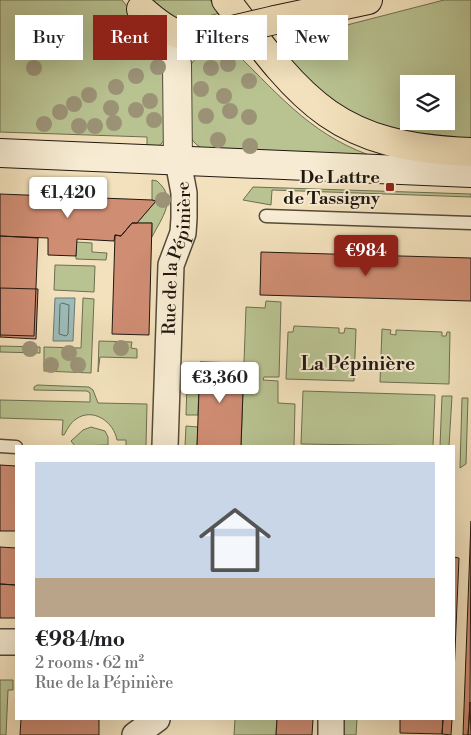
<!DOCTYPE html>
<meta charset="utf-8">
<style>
body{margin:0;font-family:"Libre Bodoni",serif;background:#f2f2f2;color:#202124;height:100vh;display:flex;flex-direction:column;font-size:19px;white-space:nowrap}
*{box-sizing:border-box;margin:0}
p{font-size:16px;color:#757577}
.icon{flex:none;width:28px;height:28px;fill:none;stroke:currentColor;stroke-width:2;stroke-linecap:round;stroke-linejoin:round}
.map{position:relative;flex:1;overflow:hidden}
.panel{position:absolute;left:15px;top:445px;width:440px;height:275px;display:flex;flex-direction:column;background:#fff;border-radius:0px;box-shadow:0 5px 20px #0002}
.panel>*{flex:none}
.hud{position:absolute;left:15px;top:15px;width:441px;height:45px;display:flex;gap:10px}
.controls{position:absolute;left:400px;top:75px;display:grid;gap:10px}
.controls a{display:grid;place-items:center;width:55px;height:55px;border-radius:0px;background:#fff;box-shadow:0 5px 20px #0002;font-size:25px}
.price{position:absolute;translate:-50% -42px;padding:0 11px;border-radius:5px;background:#fff;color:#222;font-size:16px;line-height:32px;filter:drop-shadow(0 1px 2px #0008)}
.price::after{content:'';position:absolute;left:50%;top:30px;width:15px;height:11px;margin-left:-8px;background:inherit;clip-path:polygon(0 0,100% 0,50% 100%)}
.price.selected{background:#8f2418;color:#fff}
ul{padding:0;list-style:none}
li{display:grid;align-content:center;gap:10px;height:265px;padding:0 20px}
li+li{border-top:1px solid #e0e0e0}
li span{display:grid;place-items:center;height:155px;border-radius:0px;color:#555}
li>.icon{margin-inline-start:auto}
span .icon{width:90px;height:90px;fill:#fffc;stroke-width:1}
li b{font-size:21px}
.chip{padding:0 18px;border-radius:0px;background:#fff;box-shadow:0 5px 20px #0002;font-size:18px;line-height:45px}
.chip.selected{background:#8f2418;color:#fff}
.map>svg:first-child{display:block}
.green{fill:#b9c392;stroke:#6d6e51;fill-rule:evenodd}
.water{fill:#9dbcb9;stroke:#6b7a75}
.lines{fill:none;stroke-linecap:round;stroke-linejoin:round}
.shore{stroke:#5f6a64;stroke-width:1}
.building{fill:#cf8d73;stroke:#211810}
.service-casing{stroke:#554a3b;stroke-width:15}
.minor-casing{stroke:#554a3b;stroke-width:28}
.tertiary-casing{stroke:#554a3b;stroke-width:30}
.secondary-casing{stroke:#211810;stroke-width:30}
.trunk-casing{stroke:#211810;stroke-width:30}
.service{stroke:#f7ecd3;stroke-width:12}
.minor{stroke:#f7ecd3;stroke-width:25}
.tertiary{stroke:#f7ecd3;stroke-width:28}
.secondary{stroke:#f7ecd3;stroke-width:28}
.trunk{stroke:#f2e1bc;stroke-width:28}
.trunk-bridge-casing{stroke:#211810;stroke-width:30;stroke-linecap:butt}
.trunk-bridge{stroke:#f2e1bc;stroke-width:28}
.tree{fill:#9c9377}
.poi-dot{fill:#8f2418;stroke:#f7ecd3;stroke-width:2}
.labels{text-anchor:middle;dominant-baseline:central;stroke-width:4;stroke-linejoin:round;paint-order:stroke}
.poi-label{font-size:18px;font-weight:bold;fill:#211810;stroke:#f7ecd3;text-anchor:end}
.street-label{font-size:18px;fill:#211810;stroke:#f7ecd3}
.neighbourhood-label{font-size:19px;font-weight:bold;fill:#211810;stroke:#f7ecd3}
</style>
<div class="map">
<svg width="471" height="735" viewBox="0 0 471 735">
<rect width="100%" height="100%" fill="#f2e1bc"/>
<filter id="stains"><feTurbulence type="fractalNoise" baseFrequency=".004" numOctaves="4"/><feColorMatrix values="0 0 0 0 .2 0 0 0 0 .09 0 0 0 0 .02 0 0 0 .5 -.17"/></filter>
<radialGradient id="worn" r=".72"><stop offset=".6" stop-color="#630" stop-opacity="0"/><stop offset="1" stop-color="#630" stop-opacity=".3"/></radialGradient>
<!-- green -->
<path class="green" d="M0,0H122L166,56V137C161,146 157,148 147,150V137L0,132Z
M149,0H210L220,13L188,21L187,29Z
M444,0H471V140L397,132L357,118L308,82L277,43ZM409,84H446V121H409Z
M235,52C283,99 315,139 381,159L209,152C203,149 197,146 193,141C187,131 187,79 190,67C192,62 195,58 200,56Z
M152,180L157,181C178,199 162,217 152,237V223H137L156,201L152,200Z
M253,187L471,194V197L272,190L271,205L243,200Z
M76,242L92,243V252L107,253L106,260L76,259Z
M55,265L95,266L94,292L54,290Z
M83,298L94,299L91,373L44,371V347L81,348Z
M266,301L281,302L279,377H264L263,380L278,381V403L295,404L294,446H241L246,307L265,308Z
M294,326L339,328V333H344L345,328L356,329L354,381L286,379L288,332H293Z
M382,329L391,330L390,334L396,335V330L442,332V336H446L447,332H450L449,384L380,382Z
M99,341L132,342L131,348L137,349V358L100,357L98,372Z
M0,346L40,347V353L0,352Z
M187,383H199L198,415H186Z
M37,385L89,387L93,390L98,403L147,404L146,446H126V440H117C114,422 93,407 76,419C70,423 67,430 64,435H62L63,420L0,418V400L90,402V393L87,391L34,390V387Z
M303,391L435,395L433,446L301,444Z
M442,396H452L449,446H440Z
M462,398H468L466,464L460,468Z
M186,426L198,427L197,446H185Z
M91,427L105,431L108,437V445L75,446L71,441L83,430Z
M0,680H13V690H8L6,735H0Z
M235,719H277L276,735H234Z
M341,719H357L356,735H340Z"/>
<!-- water -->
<path class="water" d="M55,298H75L73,341H53Z"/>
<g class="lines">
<!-- shore -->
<path class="shore" d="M62,303L69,305L68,334L66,336L59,334L60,305Z"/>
</g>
<!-- building -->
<path class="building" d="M0,194L152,200L156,201L137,223H132L121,236L115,235L114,241L77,239L76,256L48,255V238L0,236Z
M132,223H152L149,335L112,334L115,235L121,236Z
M0,236L38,238L34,336L0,335Z
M261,252L471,258V301L260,295Z
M0,288L38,289L36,339L0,337Z
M200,362L244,363L241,446H197Z
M0,465L16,466V531H0Z
M471,521L470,702L468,735H463Z
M0,547L16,548V585L0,584Z
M454,557L459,558L454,674Z
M0,584L16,585V618H0Z
M470,702L471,735H468L469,721Z
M21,719H96L99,720V735H20Z
M277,719H313L312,735H276Z
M400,719H443L442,734L400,733Z
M443,719H452L451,735L442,734Z"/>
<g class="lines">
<!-- service casing -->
<g class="service-casing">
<path id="service" d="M266,216L471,223
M0,446L16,447"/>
</g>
<!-- minor casing -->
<g class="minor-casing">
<g id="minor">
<path id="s1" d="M165,446L171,265L183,233L184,218V193L178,161"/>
<path d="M0,642H16"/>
<path d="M135,735L157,719"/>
<path d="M331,735V719"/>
</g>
</g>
<!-- tertiary casing -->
<g class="tertiary-casing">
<path id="tertiary" d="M143,13L177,64L178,161"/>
</g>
<!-- secondary casing -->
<g class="secondary-casing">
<path id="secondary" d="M0,153L471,173"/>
</g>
<!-- trunk casing -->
<g class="trunk-casing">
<path id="trunk" d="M226,0C303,102 335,147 471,152
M141,9C166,31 177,39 211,35
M275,20L368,0"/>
</g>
<!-- service -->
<use href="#service" class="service"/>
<!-- minor -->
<use href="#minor" class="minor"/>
<!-- tertiary -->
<use href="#tertiary" class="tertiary"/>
<!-- secondary -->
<use href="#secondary" class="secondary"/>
<!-- trunk -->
<use href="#trunk" class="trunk"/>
<!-- trunk-bridge casing -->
<g class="trunk-bridge-casing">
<path id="trunk-bridge" d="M211,35L275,20"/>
</g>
<!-- trunk-bridge -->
<use href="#trunk-bridge" class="trunk-bridge"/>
</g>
<!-- trees -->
<g class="tree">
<circle cx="228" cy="64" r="8"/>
<circle cx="158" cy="67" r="8"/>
<circle cx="34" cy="68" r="8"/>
<circle cx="211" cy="68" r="8"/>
<circle cx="136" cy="76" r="8"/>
<circle cx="249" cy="81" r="8"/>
<circle cx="116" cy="87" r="8"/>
<circle cx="201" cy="89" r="8"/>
<circle cx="89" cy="95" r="8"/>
<circle cx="224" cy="96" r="8"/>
<circle cx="150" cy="101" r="8"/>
<circle cx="74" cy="104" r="8"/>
<circle cx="111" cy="108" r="8"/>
<circle cx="136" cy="110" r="8"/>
<circle cx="230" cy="111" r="8"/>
<circle cx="60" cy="112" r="8"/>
<circle cx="206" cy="116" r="8"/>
<circle cx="249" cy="117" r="8"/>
<circle cx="154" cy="120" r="8"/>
<circle cx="114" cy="123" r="8"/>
<circle cx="44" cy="124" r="8"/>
<circle cx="79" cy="126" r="8"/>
<circle cx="95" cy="126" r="8"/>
<circle cx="218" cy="140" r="8"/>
<circle cx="250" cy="146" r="8"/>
<circle cx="163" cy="200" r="8"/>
<circle cx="121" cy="348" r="8"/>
<circle cx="30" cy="349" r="8"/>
<circle cx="69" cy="353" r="8"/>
<circle cx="51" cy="365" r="8"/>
<circle cx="78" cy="365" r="8"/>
</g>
<!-- markers -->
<rect class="poi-dot" x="385" y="182" width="10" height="10" rx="2.5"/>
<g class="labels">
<!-- poi labels -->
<g class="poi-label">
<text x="380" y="177">De Lattre<tspan x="380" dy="21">de Tassigny</tspan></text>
</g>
<!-- street labels -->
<g class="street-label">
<text stroke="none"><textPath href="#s1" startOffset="189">Rue de la Pépinière</textPath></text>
</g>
<!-- neighbourhood labels -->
<g class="neighbourhood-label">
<text x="358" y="364">La Pépinière</text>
</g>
</g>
<rect width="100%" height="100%" filter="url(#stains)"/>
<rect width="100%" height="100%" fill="url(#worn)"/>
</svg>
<div class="controls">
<a><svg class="icon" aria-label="layers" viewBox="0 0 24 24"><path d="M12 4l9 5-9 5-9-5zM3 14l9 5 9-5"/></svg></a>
</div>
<b class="price" style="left:68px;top:219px">€1,420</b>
<b class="price selected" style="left:366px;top:277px">€984</b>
<b class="price" style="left:220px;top:404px">€3,360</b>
<div class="hud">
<a class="chip">Buy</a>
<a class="chip selected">Rent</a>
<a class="chip">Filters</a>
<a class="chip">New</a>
</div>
<section class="panel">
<ul>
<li><span style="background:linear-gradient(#c9d6e8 75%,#b9a48a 0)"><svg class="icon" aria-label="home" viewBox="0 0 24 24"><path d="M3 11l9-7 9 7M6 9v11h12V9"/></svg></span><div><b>€984/mo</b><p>2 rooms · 62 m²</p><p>Rue de la Pépinière</p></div></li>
</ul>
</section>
</div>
